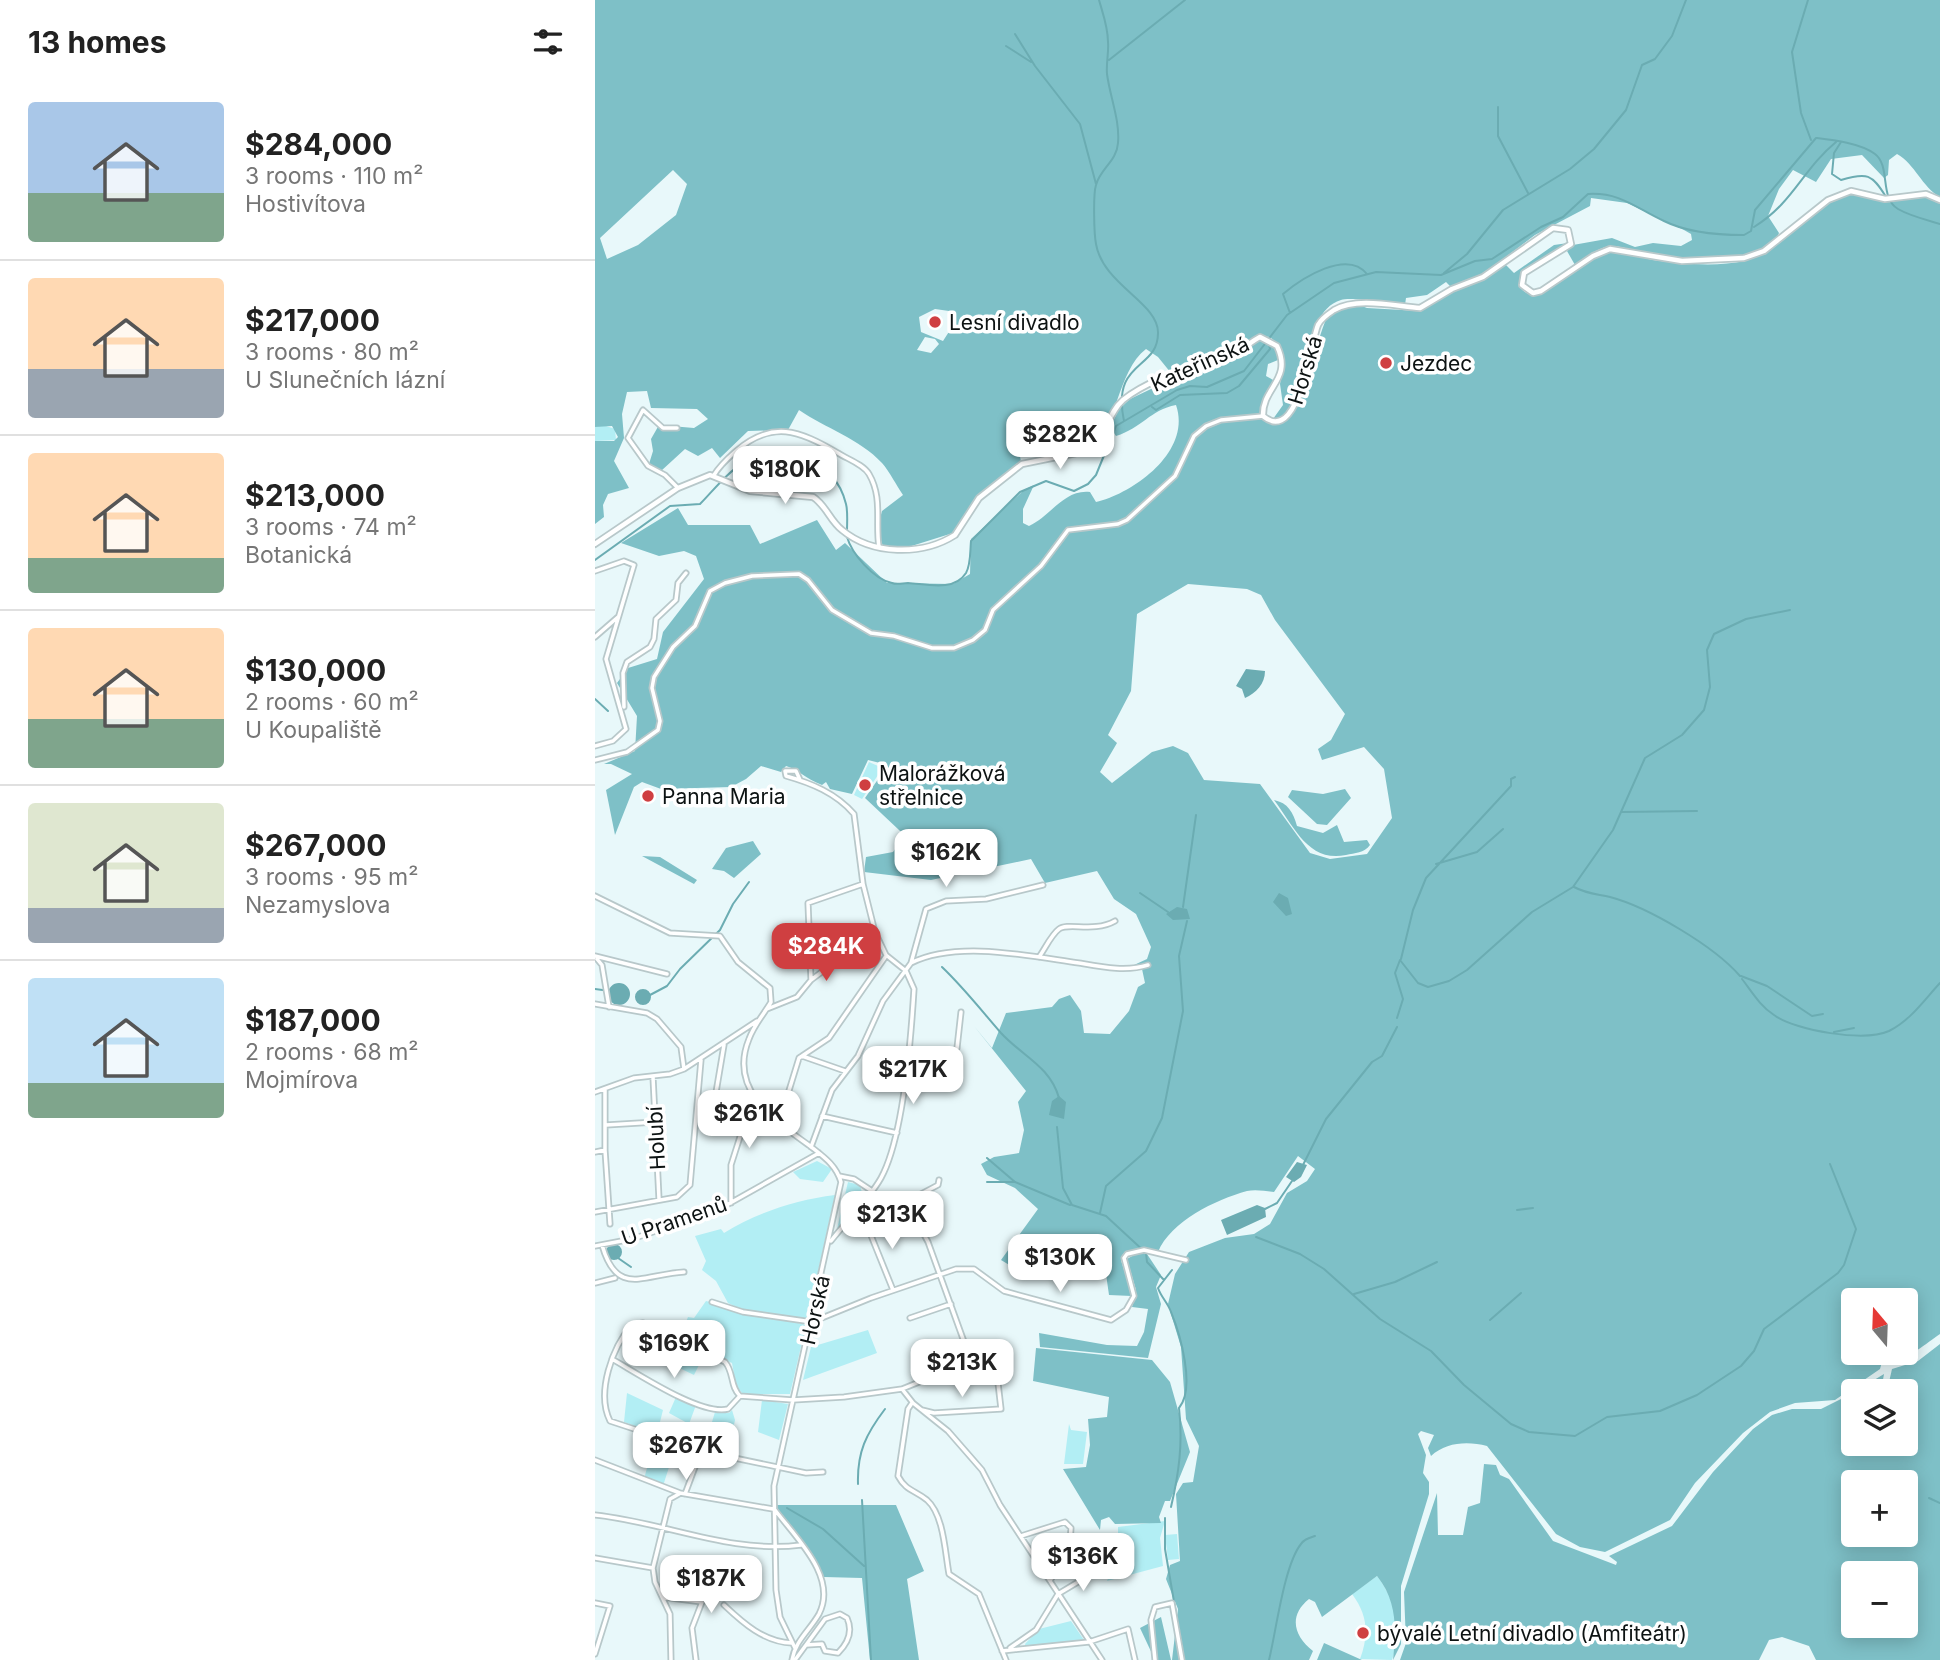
<!DOCTYPE html>
<meta charset="utf-8">
<style>
body{margin:0;font-family:Inter,sans-serif;background:#f6f6f6;color:#222;height:100vh;display:flex;flex-direction:column;font-size:26px;white-space:nowrap}
*{box-sizing:border-box;margin:0}
p{font-size:23px;color:#767676}
.icon{flex:none;width:38px;height:38px;fill:none;stroke:currentColor;stroke-width:2;stroke-linecap:round;stroke-linejoin:round}
.map{position:relative;flex:1;overflow:hidden}
.sheet{display:flex;flex-direction:column;background:#fff;width:595px}
.sheet>*{flex:none}
.needle{width:46px;rotate:341deg}
.controls{position:absolute;left:1246px;top:1288px;display:grid;gap:14px}
.controls a{display:grid;place-items:center;width:77px;height:77px;border-radius:7px;background:#fff;box-shadow:0 4px 18px #0003;font-size:35px}
.price{position:absolute;translate:-50% -60px;padding:0 16px;border-radius:14px;background:#fff;color:#222;font-size:23px;line-height:46px;filter:drop-shadow(0 2px 4px #0008)}
.price::after{content:'';position:absolute;left:50%;top:42px;width:21px;height:16px;margin-left:-10px;background:inherit;clip-path:polygon(0 0,100% 0,50% 100%)}
.price.active{background:#cf3f41;color:#fff}
ul{padding:0;list-style:none}
li{display:flex;align-items:center;gap:21px;height:175px;padding:0 28px}
li+li{border-top:2px solid #e0e0e0}
li span{display:grid;place-items:center;flex:none;width:196px;height:140px;border-radius:7px;color:#555}
li>.icon{margin-inline-start:auto}
span .icon{width:84px;height:84px;fill:#fffc;stroke-width:1}
li b{font-size:30px}
h2{display:flex;justify-content:space-between;align-items:center;height:84px;padding:0 28px;font-size:30px}
main{display:flex;flex:1;min-height:0}
.map>svg:first-child{display:block}
.green{fill:#b2eef4}
.forest{fill:#7ec0c7;fill-rule:evenodd}
.water{fill:#6bacb2}
.lines{fill:none;stroke-linecap:round;stroke-linejoin:round}
.stream{stroke:#6bacb2;stroke-width:2}
.minor-casing{stroke:#b8c8ca;stroke-width:7}
.tertiary-casing{stroke:#b8c8ca;stroke-width:8}
.minor{stroke:#fff;stroke-width:3.5}
.tertiary{stroke:#fff;stroke-width:4.5}
.poi-dot{fill:#cf3f41;stroke:#fff;stroke-width:2.5}
.labels{text-anchor:middle;dominant-baseline:central;stroke-width:7;stroke-linejoin:round;paint-order:stroke}
.poi-label{font-size:21px;fill:#0d1313;stroke:#fff;text-anchor:start}
.street-label{font-size:21px;fill:#0d1313;stroke:#fff}
</style>
<main>
<section class="sheet">
<h2>13 homes<svg class="icon" aria-label="filters" viewBox="0 0 24 24"><path d="M4 7h16M4 17h16"/><circle cx="9" cy="7" r="2"/><circle cx="15" cy="17" r="2"/></svg></h2>
<ul>
<li><span style="background:linear-gradient(#a9c7e8 65%,#7fa58c 0)"><svg class="icon" aria-label="home" viewBox="0 0 24 24"><path d="M3 11l9-7 9 7M6 9v11h12V9"/></svg></span><div><b>$284,000</b><p>3 rooms · 110 m²</p><p>Hostivítova</p></div></li>
<li><span style="background:linear-gradient(#ffd9b3 65%,#9aa5b1 0)"><svg class="icon" aria-label="home" viewBox="0 0 24 24"><path d="M3 11l9-7 9 7M6 9v11h12V9"/></svg></span><div><b>$217,000</b><p>3 rooms · 80 m²</p><p>U Slunečních lázní</p></div></li>
<li><span style="background:linear-gradient(#ffd9b3 75%,#7fa58c 0)"><svg class="icon" aria-label="home" viewBox="0 0 24 24"><path d="M3 11l9-7 9 7M6 9v11h12V9"/></svg></span><div><b>$213,000</b><p>3 rooms · 74 m²</p><p>Botanická</p></div></li>
<li><span style="background:linear-gradient(#ffd9b3 65%,#7fa58c 0)"><svg class="icon" aria-label="home" viewBox="0 0 24 24"><path d="M3 11l9-7 9 7M6 9v11h12V9"/></svg></span><div><b>$130,000</b><p>2 rooms · 60 m²</p><p>U Koupaliště</p></div></li>
<li><span style="background:linear-gradient(#dfe7d0 75%,#9aa5b1 0)"><svg class="icon" aria-label="home" viewBox="0 0 24 24"><path d="M3 11l9-7 9 7M6 9v11h12V9"/></svg></span><div><b>$267,000</b><p>3 rooms · 95 m²</p><p>Nezamyslova</p></div></li>
<li><span style="background:linear-gradient(#bfe0f5 75%,#7fa58c 0)"><svg class="icon" aria-label="home" viewBox="0 0 24 24"><path d="M3 11l9-7 9 7M6 9v11h12V9"/></svg></span><div><b>$187,000</b><p>2 rooms · 68 m²</p><p>Mojmírova</p></div></li>
</ul>
</section>
<div class="map">
<svg width="1345" height="1660" viewBox="0 0 1345 1660">
<rect width="100%" height="100%" fill="#e8f8fa"/>
<!-- green -->
<path class="green" d="M8,425L20,429L21,440L0,441V427Z
M274,762L283,766V775L267,799L259,795Z
M222,1161L237,1169L228,1182L205,1179L198,1172Z
M253,1182L265,1185L268,1197L242,1229Z
M240,1195L212,1321L146,1309L133,1303L121,1281L107,1270L111,1261L100,1236L126,1229L129,1233C163,1212 201,1200 240,1195Z
M111,1301L211,1325L195,1394H148L141,1386L137,1363L84,1339L93,1317L99,1318Z
M273,1330L282,1353L208,1380L216,1347Z
M82,1344L108,1357L99,1375L72,1362Z
M32,1393L68,1410L62,1434L29,1422Z
M81,1397L101,1405L94,1424L74,1413Z
M167,1400L193,1404L184,1440L163,1432Z
M137,1410L140,1420L136,1438L114,1432L120,1412L134,1413Z
M474,1424L476,1430L492,1432L488,1464H469Z
M55,1457L75,1464L68,1486L49,1479Z
M570,1521L565,1538L568,1566L512,1581L523,1555V1527Z
M582,1534L584,1559L573,1560L570,1535Z
M782,1576C800,1599 808,1631 797,1660L765,1659C774,1635 773,1615 757,1594Z
M476,1621L489,1640L431,1647L430,1644L444,1629Z"/>
<!-- forest -->
<path class="forest" d="M0,0H1345V197C1327,187 1320,164 1302,154L1294,160L1293,175L1289,178L1267,155L1236,159L1221,182L1198,170L1184,189L1173,216L1184,233C1173,267 1083,259 1056,254C1044,252 1031,247 1018,246C1004,246 991,258 980,265L972,251L978,245L1017,238L1040,247L1058,243L1086,246L1097,240L1096,234L1089,230L1032,203L996,198L995,206L940,235L887,275L856,287L851,282L832,295L811,298L810,305C796,304 756,296 746,300C701,313 720,414 678,419L688,405L685,384L689,359L684,345L675,337L663,336L641,350L576,373L563,357L551,349C522,371 522,430 495,448C487,454 473,454 463,457C457,427 440,443 425,456L426,462L382,496L358,533L307,549L288,546L282,530L287,511L308,495C301,485 295,472 287,463C265,439 230,428 204,410L193,430L153,431L125,458L117,448L103,456L90,449L66,471L54,464L58,451L56,439L64,425L99,428L113,419L102,409L56,408L52,391L32,392L27,414L29,438L19,461L34,488L13,494L8,505L9,517L0,524V441H19L23,437L17,426L0,427ZM78,170L92,184L81,215L43,245L12,259L5,238ZM340,309L354,311L357,327L348,341L326,332L324,317ZM330,337L340,339L344,344L336,353L322,350Z
M1264,194L1290,202L1330,197L1345,203V1334C1330,1344 1310,1363 1291,1359L1286,1353H1311V1300H1258V1335L1250,1329L1258,1340V1353L1282,1354L1287,1362L1285,1369L1240,1400L1200,1403L1175,1412L1148,1433L1100,1483L1075,1520L1010,1552L985,1547L961,1534L892,1446C873,1441 851,1442 836,1456L833,1448L839,1435L826,1431L823,1434L831,1455L828,1473L834,1482V1494L806,1586V1644L798,1660C801,1631 803,1602 782,1576L727,1617L720,1602L714,1599C693,1616 699,1636 718,1651L714,1660H577L583,1609L571,1579L575,1565L585,1561L581,1494L588,1483L598,1482L604,1446L591,1419L586,1347L573,1304L580,1274L594,1252L630,1238L659,1234L675,1224L692,1193L712,1181L720,1169L703,1156L679,1192C671,1191 660,1189 652,1191C620,1200 576,1221 563,1252L549,1247L528,1254L526,1260L537,1296L514,1295L511,1274L497,1241L477,1234L464,1237L429,1255L421,1269L406,1260L443,1209L420,1188L392,1175L386,1164L399,1157L424,1153L429,1130L423,1102L431,1091L379,1026L397,1048L411,1013L457,1007L464,999L475,995L486,1011L489,1033L515,1034L534,1011L543,987L550,983L547,969L539,965L552,959L556,947L541,914L519,899L502,871L450,883L436,859L336,880L269,872L271,857L298,852L303,845L318,852L321,846L270,798L286,775L285,763L273,760L257,794L235,789L231,782L227,785C211,779 203,769 191,766L186,772L166,766L151,779L136,787L66,789L47,782L39,787L20,835L11,790L37,774L16,764H9L40,751L42,716L22,683L33,668L62,659L68,632L109,579L101,556L89,551L64,556L26,543L83,508L93,525H155L165,544L222,520L241,550L250,543L292,583L358,584L375,574L376,539L429,490L439,485L428,509V523L434,526C456,516 469,489 495,492L501,502C539,493 597,451 581,405C555,410 547,428 521,436L515,427L524,409L535,399L598,369L643,355L664,341L673,342L680,348L683,360L673,364L671,376L680,381L667,401L665,417C707,456 719,329 736,311L764,305L772,308L825,311L859,291L890,279L910,264L919,273L959,245L973,243L927,272L924,286C931,295 937,296 947,294C964,282 997,254 1016,252C1029,251 1045,258 1058,260C1087,264 1121,267 1150,261C1193,251 1223,194 1264,194ZM593,584L652,589L666,595L680,620L750,714L736,740L723,749L727,760L769,747L789,769L797,818L772,854L735,859L715,853L665,784L609,780L593,753L578,746L557,752L517,783L505,772L522,743L513,735L536,691L542,614Z
M750,789L756,798L732,825L722,824L693,797L697,790L728,794Z
M679,800C693,803 698,812 702,826L728,833L742,825L749,842L772,840L775,845C769,853 760,853 751,855C713,863 699,826 679,800Z
M158,841L166,854L139,878L129,871L117,869L131,848Z
M47,856L65,857L102,880L99,884Z
M544,1252L552,1254L566,1275L561,1287L566,1304L553,1358L445,1347L444,1333L512,1345L542,1346L549,1332L553,1309L537,1307L541,1290L532,1259Z
M1345,1344V1660H1221L1214,1646L1187,1637L1174,1640L1164,1660H805L811,1643L809,1592L842,1493L843,1535H868L873,1507L885,1503L889,1464L901,1465L905,1475L914,1479L958,1541L1021,1565L1022,1562L1014,1556L1077,1526L1118,1472L1158,1429L1177,1415L1197,1409H1226L1258,1393V1444H1311V1391H1292L1297,1369L1323,1361ZM1258,1482H1311V1535H1258ZM1258,1573H1311V1626H1258Z
M441,1348L557,1360L575,1382L595,1452L575,1501H570L564,1517L566,1523L520,1524L514,1517L506,1520L505,1530L468,1469L491,1467L495,1445L493,1419L512,1417L514,1397L438,1381Z
M1289,1374L1286,1391H1261Z
M180,1505H301L329,1571L312,1579L324,1660H275L267,1578L229,1577Z
M566,1617L576,1660H560L545,1628Z
M729,1643L767,1660H722Z"/>
<!-- water -->
<path class="water" d="M651,669L670,671C670,684 661,693 650,698L647,689L641,686Z
M684,893L693,898L697,914L691,916L678,902Z
M582,907L592,909L595,919L578,920L571,914Z
M13 994a11 11 0 1 1 22 0a11 11 0 1 1-22 0Z
M40 997a8 8 0 1 1 16 0a8 8 0 1 1-16 0Z
M464,1096L471,1102L469,1119L454,1115L457,1101Z
M702,1162L712,1165L706,1177L699,1182L691,1177Z
M662,1205L670,1208L671,1217L632,1235L626,1220Z
M11 1252a8 8 0 1 1 16 0a8 8 0 1 1-16 0Z"/>
<g class="lines">
<!-- stream -->
<path class="stream" d="M504,0C508,14 513,27 513,42C514,52 511,63 512,74C515,97 525,120 523,143C522,161 505,169 501,185C498,194 499,234 501,244C508,285 564,303 563,333C563,371 516,359 529,421
M1213,0L1197,52L1206,113L1216,140
M420,34L440,66L485,124L501,184
M411,46L436,62
M514,60L590,0
M903,107V136L933,193
M1246,142L1239,153L1237,174L1246,180C1272,172 1277,174 1291,197
M1159,227C1199,202 1207,170 1241,142
M849,273L872,254L908,210L975,169L999,149L1031,110L1047,65L1060,59L1077,36L1091,0
M695,313L688,294C707,278 752,249 772,274
M557,407L561,410L585,395L632,393L644,386L675,349L674,344
M252,537C257,554 278,579 297,583C302,585 308,583 313,583C331,584 359,592 371,573C376,564 375,551 376,541L425,492L451,481L479,491L493,484L501,475L521,426L582,390L595,386L612,387L649,371L692,315L739,283L781,272L846,275L880,261L897,259L946,227L968,217L993,194C1026,192 1042,209 1069,221C1093,233 1123,235 1149,235L1156,231L1160,210L1221,138C1238,140 1265,143 1280,154C1296,166 1284,198 1303,209C1315,216 1332,220 1345,224
M0,560L75,506L105,504C118,491 133,471 149,463C187,443 240,457 251,504C253,512 252,522 252,531
M0,699L13,711
M1027,812L1102,811
M841,864L882,852L908,829
M979,887C992,894 1002,894 1015,897C1053,907 1119,946 1145,976
M545,893L573,912
M588,907L601,815
M806,959L818,910L831,878L916,786V779L920,777
M347,967C369,988 386,1010 406,1033C427,1056 455,1066 464,1098
M1146,976L1172,986L1217,1016L1228,1014
M1147,979C1157,992 1165,1006 1179,1015C1201,1031 1269,1042 1294,1031C1315,1021 1330,999 1345,983
M0,989L15,991
M55,995L72,986L85,969L125,930L138,904L154,882
M802,1018L808,999L800,973L805,960L823,983L833,987L854,981L872,970L937,912L978,887L1018,830L1050,758L1087,735L1109,710L1115,687L1112,650L1119,634L1151,619L1195,610
M1239,1032L1259,1028
M462,1127L468,1188L477,1205L511,1216L551,1253L552,1262L569,1280
M392,1158L420,1182L475,1205
M708,1165L731,1119L777,1062L787,1056L802,1027
M392,1182H419
M670,1209L682,1203L697,1181
M922,1210L938,1208
M505,1213L511,1186L551,1151L567,1118L588,1011L584,956L592,921
M661,1237L705,1254L729,1269L785,1319L836,1351L869,1385L916,1424L934,1432L980,1436L1012,1417L1065,1411L1102,1395L1146,1366L1159,1351L1169,1329L1243,1273L1249,1265L1261,1229L1235,1164
M23,1258L36,1267
M759,1294L800,1282L842,1262
M895,1320L926,1293
M263,1484C262,1452 271,1434 290,1409
M1334,1498L1345,1503
M267,1500L276,1660
M576,1507C584,1473 588,1443 584,1408C601,1388 585,1334 576,1312C573,1303 566,1297 563,1288L577,1270
M192,1508L228,1529L269,1566
M570,1518V1549L589,1660
M674,1660C681,1632 689,1565 706,1544C709,1539 714,1538 720,1536"/>
<!-- minor casing -->
<g class="minor-casing">
<path id="minor" d="M82,428H68L48,410L33,438L53,466L70,475L83,488
M119,475C125,465 132,459 141,451C177,420 204,430 243,453C252,459 268,464 274,474C288,498 280,522 284,547
M0,571L29,561L39,565L11,659L31,729L18,741L0,746
M0,637L23,617
M29,707L28,673L32,662L55,647L59,639L61,619L81,600L83,583L91,573
M0,760L32,752L63,730L65,721L57,688L59,677L78,647L100,626L115,591L130,583L157,576L204,574L213,580L237,610L276,633L299,636L337,648H359L378,640L390,630L398,610L446,566L473,530L523,524L532,520L580,476L599,436L611,426L626,420L668,416
M205,780L201,771H190L191,776C216,783 241,793 259,814L268,884L280,932L291,955L311,971L319,989C316,1038 309,1136 286,1178C273,1201 252,1220 236,1241
M0,896L75,933L125,936L143,962L175,988L176,1002C169,1014 159,1025 154,1039C133,1090 179,1120 215,1146C229,1157 241,1165 246,1182L179,1486L181,1590L185,1617L200,1648
M0,956L72,974
M444,957C450,949 456,935 464,929C473,922 499,933 520,921
M2,959L7,965L14,1007
M316,963C362,940 434,956 484,963C507,967 531,972 553,965
M216,980L213,903L268,884
M0,1004L52,1013L62,1019L86,1047L89,1069
M172,1009L202,997L216,980L280,932
M129,1045L118,1110L151,1117
M207,1056L250,1071
M58,1077L64,1199
M309,1079L358,1053L362,1048L366,1012
M10,1089V1150L15,1224
M0,1092L39,1078L75,1074L89,1069L162,1021
M227,1116L302,1133
M184,1123L204,1058L234,1038L291,956
M11,1125L61,1122
M216,1147L237,1090L263,1056L288,1001L316,963L331,909L351,901L391,899L448,885
M0,1152L10,1150
M244,1176L259,1179L277,1191
M311,1201L333,1242L376,1361
M136,1203V1165L158,1096
M0,1212L82,1197L95,1185L106,1060
M7,1245C22,1298 49,1274 89,1272
M0,1246L37,1239L121,1211L224,1153
M0,1283L20,1278
M298,1290L271,1223L343,1185L344,1180
M117,1302L148,1312L217,1322
M315,1318L356,1304
M217,1322L276,1298L361,1269H379L409,1291L516,1320L531,1310L539,1296L529,1258L532,1254L549,1250L591,1260
M17,1359C42,1373 106,1416 133,1409L145,1396
M307,1389L318,1403L353,1431L387,1470L405,1505L507,1660
M317,1403L313,1409L303,1476C311,1491 320,1490 332,1500C349,1515 350,1553 354,1574L384,1594L411,1660
M327,1410L339,1413L406,1409L403,1383L376,1361
M0,1460L85,1493L178,1509
M228,1472L211,1473L106,1451L15,1421C1,1393 17,1347 37,1325L48,1323L130,1362C139,1372 135,1387 145,1396L198,1400L249,1397L307,1389L376,1361
M90,1494L106,1451
M180,1510C201,1538 243,1577 224,1614C215,1630 200,1641 197,1660
M0,1515C69,1522 135,1554 206,1545
M426,1536L470,1522L476,1528L475,1543L455,1581
M0,1558L58,1568
M463,1594L498,1573L518,1554
M68,1597L107,1602L97,1628L101,1660
M0,1603L15,1606L0,1654
M129,1605C148,1623 169,1642 197,1643
M415,1648L441,1630L463,1594
M407,1651L494,1642L533,1629L540,1660
M76,1660L75,1614L60,1582L58,1568L75,1499L84,1494
M200,1660L211,1645L227,1644L230,1651L243,1653C253,1643 258,1631 252,1618L245,1614L230,1619L211,1645
M560,1660L556,1620L560,1607L577,1603L587,1660"/>
</g>
<!-- tertiary casing -->
<g class="tertiary-casing">
<path id="tertiary" d="M0,544L83,488L115,475L155,491L218,497C231,505 235,521 247,530C277,555 327,556 360,535L384,498L427,464L496,450C511,436 513,413 528,400C559,375 602,368 638,354C648,350 655,342 665,337L682,346C698,380 667,387 668,416C704,446 715,344 723,325C726,319 733,314 739,310C762,297 799,306 825,308L857,289L888,277L958,228L973,230L976,244L929,273L927,285L938,293L946,291L998,256L1015,249L1087,261L1149,258L1169,251L1233,200L1256,191L1290,199L1331,194L1345,200"/>
</g>
<!-- minor -->
<use href="#minor" class="minor"/>
<!-- tertiary -->
<use href="#tertiary" class="tertiary"/>
</g>
<!-- markers -->
<g class="poi-dot">
<circle cx="340" cy="322" r="7"/>
<circle cx="791" cy="363" r="7"/>
<circle cx="270" cy="785" r="7"/>
<circle cx="53" cy="796" r="7"/>
<circle cx="768" cy="1633" r="7"/>
</g>
<g class="labels">
<!-- poi labels -->
<g class="poi-label">
<text x="354" y="322">Lesní divadlo</text>
<text x="805" y="363">Jezdec</text>
<text x="284" y="773">Malorážková<tspan x="284" dy="24">střelnice</tspan></text>
<text x="67" y="796">Panna Maria</text>
<text x="782" y="1633">bývalé Letní divadlo (Amfiteátr)</text>
</g>
<!-- street labels -->
<g class="street-label">
<text transform="translate(605 364) rotate(-24)">Kateřinská</text>
<text transform="translate(710 370) rotate(-73)">Horská</text>
<text transform="translate(61 1138) rotate(-93)">Holubí</text>
<text transform="translate(79 1221) rotate(-19)">U Pramenů</text>
<text transform="translate(220 1310) rotate(-77)">Horská</text>
</g>
</g>
</svg>
<div class="controls">
<a><svg class="needle" viewBox="-14 -14 28 28"><path d="M0-13l5 13h-10z" fill="#e53935"/><path d="M0 13l5-13h-10z" fill="#767676"/></svg></a>
<a><svg class="icon" aria-label="layers" viewBox="0 0 24 24"><path d="M12 4l9 5-9 5-9-5zM3 14l9 5 9-5"/></svg></a>
<a>+</a>
<a>−</a>
</div>
<b class="price" style="left:465px;top:471px">$282K</b>
<b class="price" style="left:190px;top:506px">$180K</b>
<b class="price" style="left:351px;top:889px">$162K</b>
<b class="price active" style="left:231px;top:983px">$284K</b>
<b class="price" style="left:318px;top:1106px">$217K</b>
<b class="price" style="left:154px;top:1150px">$261K</b>
<b class="price" style="left:297px;top:1251px">$213K</b>
<b class="price" style="left:465px;top:1294px">$130K</b>
<b class="price" style="left:79px;top:1380px">$169K</b>
<b class="price" style="left:367px;top:1399px">$213K</b>
<b class="price" style="left:91px;top:1482px">$267K</b>
<b class="price" style="left:488px;top:1593px">$136K</b>
<b class="price" style="left:116px;top:1615px">$187K</b>
</div>
</main>
